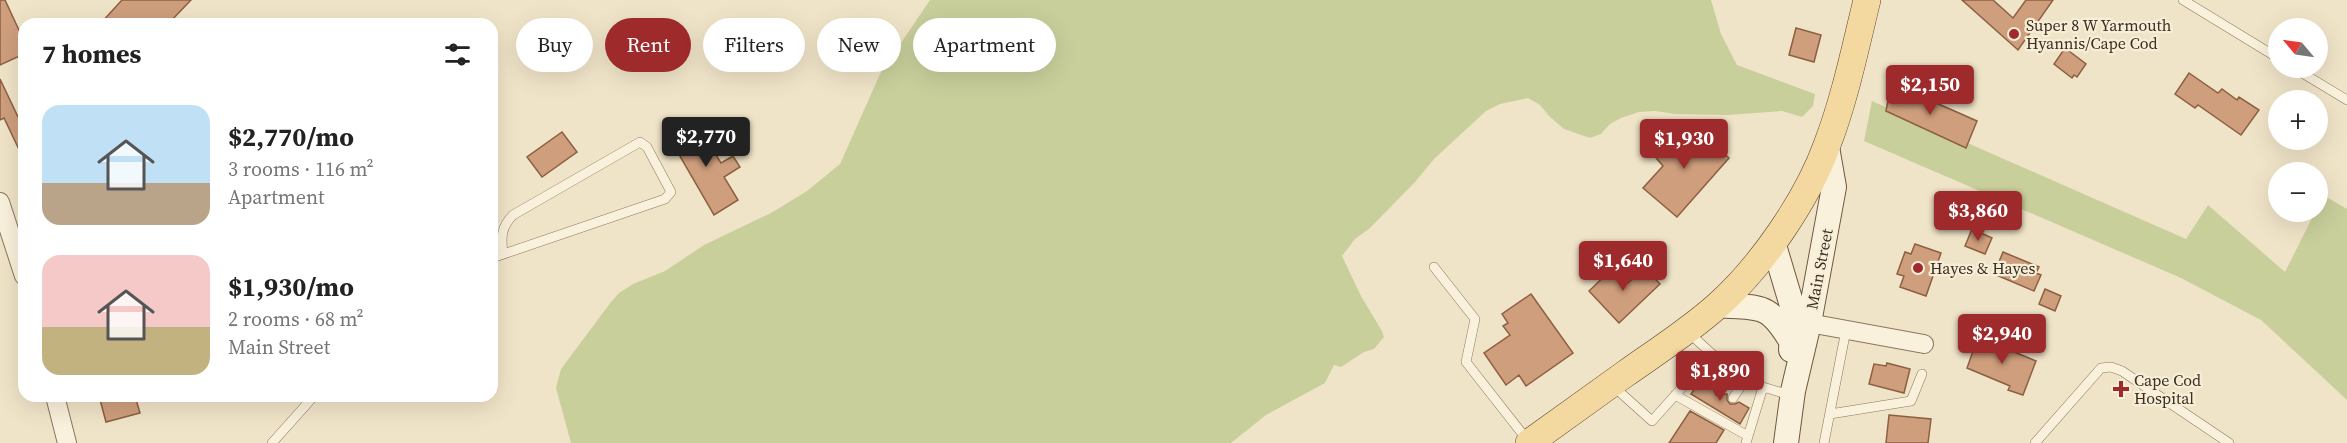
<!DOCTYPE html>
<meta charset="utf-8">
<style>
body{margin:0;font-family:"Source Serif 4",serif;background:#f2f2f2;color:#222;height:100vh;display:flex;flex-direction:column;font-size:22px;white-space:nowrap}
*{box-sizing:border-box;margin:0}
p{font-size:20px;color:#767676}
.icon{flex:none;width:33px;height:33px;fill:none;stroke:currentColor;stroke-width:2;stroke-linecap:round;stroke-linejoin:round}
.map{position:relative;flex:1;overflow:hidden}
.sheet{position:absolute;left:18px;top:18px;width:480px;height:384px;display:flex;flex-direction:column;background:#fff;border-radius:18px;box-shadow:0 6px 24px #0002}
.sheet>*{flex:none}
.guide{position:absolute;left:516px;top:18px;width:570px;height:54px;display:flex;gap:12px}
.needle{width:39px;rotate:299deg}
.tools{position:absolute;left:2268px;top:18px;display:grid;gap:12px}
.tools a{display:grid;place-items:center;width:60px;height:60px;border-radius:50%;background:#fff;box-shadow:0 6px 24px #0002;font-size:30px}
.price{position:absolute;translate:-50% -51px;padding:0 14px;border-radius:6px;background:#9e2a2b;color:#fff;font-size:20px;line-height:39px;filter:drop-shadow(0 2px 3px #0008)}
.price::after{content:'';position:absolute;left:50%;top:36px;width:18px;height:14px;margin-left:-9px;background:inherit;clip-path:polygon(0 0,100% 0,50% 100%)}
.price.on{background:#222;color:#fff}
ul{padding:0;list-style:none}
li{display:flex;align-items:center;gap:18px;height:150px;padding:0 24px}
li span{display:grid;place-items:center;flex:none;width:168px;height:120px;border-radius:18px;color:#555}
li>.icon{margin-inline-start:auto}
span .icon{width:72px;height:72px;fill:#fffc;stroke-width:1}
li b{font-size:26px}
h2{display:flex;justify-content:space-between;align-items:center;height:72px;padding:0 24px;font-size:26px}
.tag{padding:0 21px;border-radius:27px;background:#fff;box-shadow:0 6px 24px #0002;font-size:21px;line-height:54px}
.tag.on{background:#9e2a2b;color:#fff}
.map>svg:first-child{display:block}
.green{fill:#c9cf9b}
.building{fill:#cf9f7d;stroke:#8d5f41;stroke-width:1.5}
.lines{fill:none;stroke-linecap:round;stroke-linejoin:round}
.service-casing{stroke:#8d765c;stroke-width:10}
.minor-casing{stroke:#8d765c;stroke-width:20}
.secondary-casing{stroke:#6f573f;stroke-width:26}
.primary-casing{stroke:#5b4430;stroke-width:28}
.service{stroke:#faf1dc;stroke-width:9}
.minor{stroke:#faf1dc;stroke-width:18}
.secondary{stroke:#faf1dc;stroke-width:24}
.primary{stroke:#f3d9a0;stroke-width:27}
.poi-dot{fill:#9e2a2b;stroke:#f7eed8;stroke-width:2}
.labels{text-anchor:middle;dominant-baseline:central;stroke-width:4.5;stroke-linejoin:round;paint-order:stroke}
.poi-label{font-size:16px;fill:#3d2e20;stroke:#f7eed8;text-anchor:start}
.street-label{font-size:16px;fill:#3d2e20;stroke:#f7eed8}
</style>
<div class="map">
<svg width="2347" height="443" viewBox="0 0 2347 443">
<rect width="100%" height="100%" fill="#f0e4c8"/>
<!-- green -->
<path class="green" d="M930,0H1711L1721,34L1737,65L1815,94L1813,106L1802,117L1782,111L1728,115L1675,114L1655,111L1639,112L1621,118L1610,124L1601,134L1590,138L1564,129L1549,116L1540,105L1528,98L1500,104L1486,111L1434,159L1415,182L1370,228L1355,239L1342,256L1361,296L1382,331L1384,337L1374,349L1364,352L1341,367L1334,365L1325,383L1266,415L1231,443H571L556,388L561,369L611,302L619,293L633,284L665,271L704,245L771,213L807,191L840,164L880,74Z
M1872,101L2186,239L2208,205L2285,272L2315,212H2318V206L2323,195L2347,209V400L2261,320L2181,278L1864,141Z"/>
<!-- building -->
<path class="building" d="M0,0H5L24,41V54L0,65Z
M122,0H191L168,24H100Z
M1962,0H1993L2013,18L2026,0H2053L2018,50Z
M1796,28L1821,35L1814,62L1789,55Z
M2065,48L2086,64L2077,77L2074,75L2072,78L2054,64Z
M2189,73L2218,93L2222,89L2237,100L2239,97L2259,110L2241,135L2198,105L2195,108L2175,94Z
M0,79L20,121L24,119V160L4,118L0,120Z
M1891,83L1977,121L1966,148L1886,111Z
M696,123L721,163L733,156L740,167L724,177L738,200L714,215L670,139Z
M1696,128L1729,158L1677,217L1643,188L1663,166L1646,146L1659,136L1674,153Z
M562,132L577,152L542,177L527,157Z
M1972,229L1992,238L1985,254L1965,246Z
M1915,244L1941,253L1926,296L1900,287L1904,276L1897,274L1905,252L1911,254Z
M2003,252L2039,267L2036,273L2041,275L2034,291L1994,274Z
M1613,268L1628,283L1645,268L1660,284L1619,323L1589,291Z
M2045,289L2061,296L2055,311L2039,304Z
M1531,294L1573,353L1526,386L1519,375L1506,385L1484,353L1510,335L1503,326L1508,323L1502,314Z
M1978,337L2036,361L2023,395L2008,390L2010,386L1967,368Z
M1887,363L1910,369L1904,393L1869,384L1874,364L1886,366Z
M1702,378L1714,386V391L1716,395L1727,394V400L1730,404H1735L1739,402L1749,408L1740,424L1691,394Z
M99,396H135L140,413L106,422Z
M1690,411L1724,430L1716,443H1669Z
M1889,415L1931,419L1928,443H1886Z"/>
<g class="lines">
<!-- service casing -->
<g class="service-casing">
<path id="service" d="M2183,0L2278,58
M2294,68L2347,100
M492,258L665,199L671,192L647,147L640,142L513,215C501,227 501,237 503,254
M1434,267L1475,319L1466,362L1528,441
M1712,354L1763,387L1746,443
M1613,386L1652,421L1712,354L1688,332
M1763,387L1793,396
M1720,389L1735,369
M1675,395L1748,436
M1733,398L1747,377
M1830,414L1911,401L1922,374
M272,443L314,396
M1824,443L1846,330
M2035,443L2101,368L2111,367L2122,371L2229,443"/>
</g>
<!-- minor casing -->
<g class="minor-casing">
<path id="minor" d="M0,202L24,276
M1809,323L1924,344
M55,396L67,443"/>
</g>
<!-- secondary casing -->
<g class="secondary-casing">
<path id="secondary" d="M1773,242L1793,309L1791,350
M1718,305C1760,309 1767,301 1791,341
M1786,443L1793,391L1809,323L1834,187L1827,147"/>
</g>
<!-- primary casing -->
<g class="primary-casing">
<path id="primary" d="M1529,443C1561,420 1593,397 1625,374C1656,352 1689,331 1717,306C1761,267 1807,200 1827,145C1845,98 1855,49 1867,0"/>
</g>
<!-- service -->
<use href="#service" class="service"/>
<!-- minor -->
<use href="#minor" class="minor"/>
<!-- secondary -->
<use href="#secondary" class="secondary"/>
<!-- primary -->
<use href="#primary" class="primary"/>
</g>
<!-- markers -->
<g class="poi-dot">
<circle cx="2014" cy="34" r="6"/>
<circle cx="1918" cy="268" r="6"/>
<path d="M2118 380h6v6h6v6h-6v6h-6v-6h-6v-6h6z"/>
</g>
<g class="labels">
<!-- poi labels -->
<g class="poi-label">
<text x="2026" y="25">Super 8 W Yarmouth<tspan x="2026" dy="18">Hyannis/Cape Cod</tspan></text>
<text x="1930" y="268">Hayes &amp; Hayes</text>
<text x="2134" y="380">Cape Cod<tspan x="2134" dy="18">Hospital</tspan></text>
</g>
<!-- street labels -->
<g class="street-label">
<text transform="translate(1819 269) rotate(-79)">Main Street</text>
</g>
</g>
</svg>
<div class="tools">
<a><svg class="needle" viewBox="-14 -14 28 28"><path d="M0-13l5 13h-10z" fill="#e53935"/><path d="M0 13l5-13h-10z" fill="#767676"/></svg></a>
<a>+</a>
<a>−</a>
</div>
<b class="price" style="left:1930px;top:116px">$2,150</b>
<b class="price on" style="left:706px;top:168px">$2,770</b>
<b class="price" style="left:1684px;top:170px">$1,930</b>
<b class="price" style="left:1978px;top:242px">$3,860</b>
<b class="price" style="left:1623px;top:292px">$1,640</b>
<b class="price" style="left:2002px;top:365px">$2,940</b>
<b class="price" style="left:1720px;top:402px">$1,890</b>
<div class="guide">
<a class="tag">Buy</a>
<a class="tag on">Rent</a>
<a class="tag">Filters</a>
<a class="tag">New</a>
<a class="tag">Apartment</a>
</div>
<section class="sheet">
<h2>7 homes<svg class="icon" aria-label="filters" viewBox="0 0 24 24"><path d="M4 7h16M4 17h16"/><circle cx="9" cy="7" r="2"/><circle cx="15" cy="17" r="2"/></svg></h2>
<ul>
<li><span style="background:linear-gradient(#bfe0f5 65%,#b9a48a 0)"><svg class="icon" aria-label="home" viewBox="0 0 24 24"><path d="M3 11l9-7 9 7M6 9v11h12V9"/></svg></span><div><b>$2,770/mo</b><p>3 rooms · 116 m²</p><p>Apartment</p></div></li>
<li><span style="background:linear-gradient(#f6c9c9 60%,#c2b280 0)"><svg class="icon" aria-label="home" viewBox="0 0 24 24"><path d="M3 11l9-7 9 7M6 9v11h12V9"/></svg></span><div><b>$1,930/mo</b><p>2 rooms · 68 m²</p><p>Main Street</p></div></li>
</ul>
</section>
</div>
